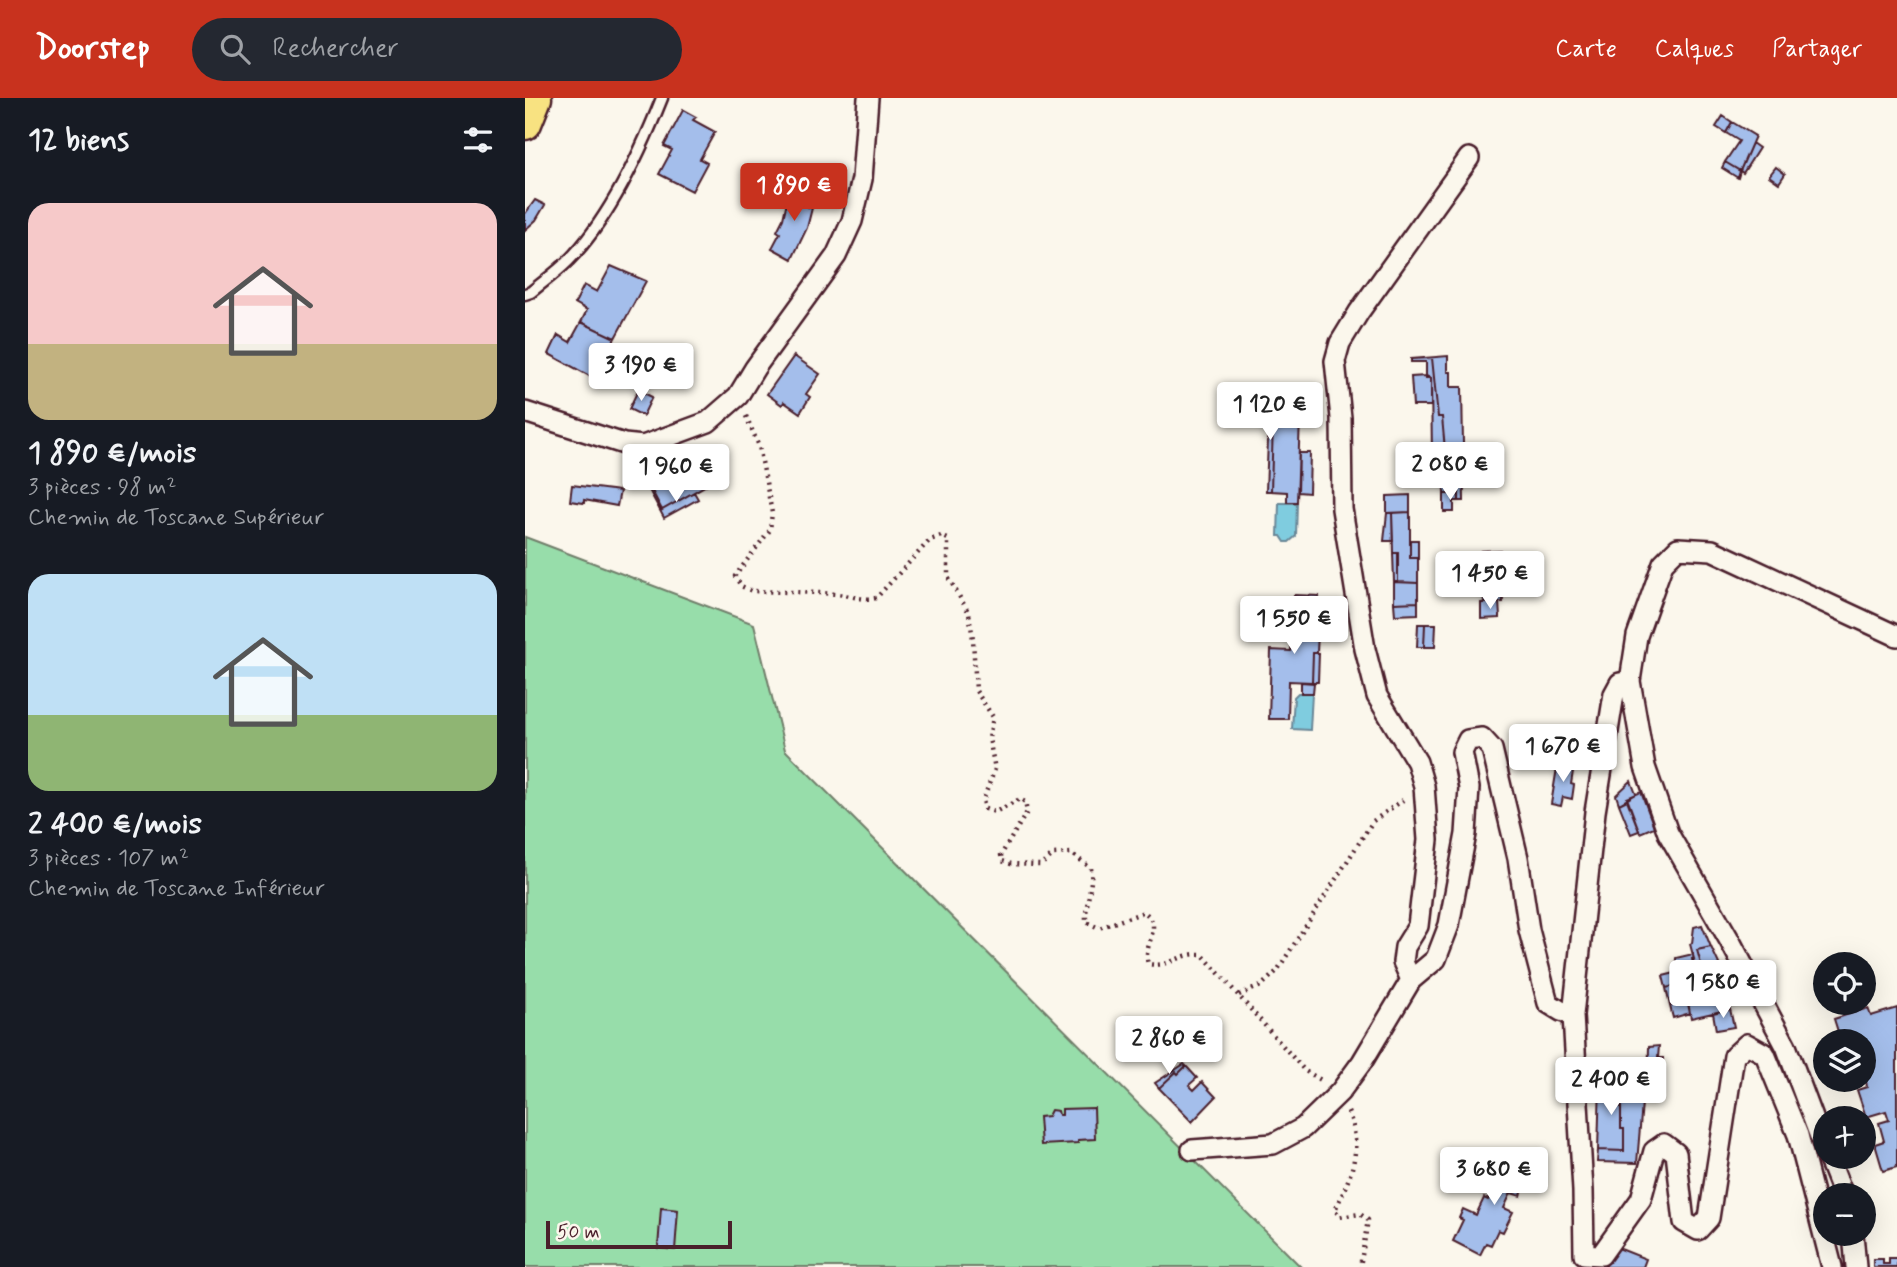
<!DOCTYPE html>
<html lang="fr">
<meta charset="utf-8">
<style>
body{margin:0;font-family:Mynerve,sans-serif;background:#242831;color:#f1f3f6;height:100vh;display:flex;flex-direction:column;font-size:26px;white-space:nowrap}
*{box-sizing:border-box;margin:0}
p{font-size:23px;color:#9ea1a6}
.icon{flex:none;width:38px;height:38px;fill:none;stroke:currentColor;stroke-width:2;stroke-linecap:round;stroke-linejoin:round}
.map{position:relative;flex:1;overflow:hidden}
.drawer{display:flex;flex-direction:column;background:#171b24;width:525px}
.drawer>*{flex:none}
.buttons{position:absolute;left:1288px;top:854px;display:grid;gap:14px}
.buttons a{display:grid;place-items:center;width:63px;height:63px;border-radius:50%;background:#171b24;box-shadow:0 7px 28px #0002;font-size:35px}
.scale{position:absolute;left:21px;bottom:18px;width:186px;box-sizing:border-box;padding-left:7px;border:4px solid #4a1f2b;border-top:0;font-size:19px;line-height:24px;white-space:nowrap;color:#4a1f2b;-webkit-text-stroke:5px #fbf7ec;paint-order:stroke}
.price{position:absolute;translate:-50% -60px;padding:0 16px;border-radius:7px;background:#fff;color:#222;font-size:23px;line-height:46px;filter:drop-shadow(0 2px 4px #0008)}
.price::after{content:'';position:absolute;left:50%;top:42px;width:21px;height:16px;margin-left:-10px;background:inherit;clip-path:polygon(0 0,100% 0,50% 100%)}
.price.on{background:#c8321e;color:#fff}
ul{padding:0;list-style:none}
li{display:grid;align-content:center;gap:14px;height:371px;padding:0 28px}
li span{display:grid;place-items:center;height:217px;border-radius:21px;color:#555}
li>.icon{margin-inline-start:auto}
span .icon{width:126px;height:126px;fill:#fffc;stroke-width:1}
li b{font-size:30px}
h2{display:flex;justify-content:space-between;align-items:center;height:84px;padding:0 28px;font-size:30px}
header{display:flex;align-items:center;gap:42px;box-sizing:border-box;height:98px;padding:0 35px;background:#c8321e;color:#fff}
header strong{font-size:33px}
nav{display:flex;gap:38px;margin-inline-start:auto;font-size:24px}
.search{width:490px;height:63px;background:#242831;display:flex;align-items:center;gap:18px;box-sizing:border-box;padding:0 24px;border-radius:38px;color:#9ea1a6;font-size:26px}
main{display:flex;flex:1;min-height:0}
.map>svg:first-child{display:block}
.green{fill:#97ddaa;stroke:#707e6a;stroke-width:2}
.water{fill:#7fccdf;stroke:#6a8797;stroke-width:2}
.building{fill:#a4beeb;stroke:#4a1f2b;stroke-width:2}
.lines{fill:none;stroke-linecap:round;stroke-linejoin:round}
.lane-casing{stroke:#4a1f2b;stroke-width:15}
.street-casing{stroke:#4a1f2b;stroke-width:24}
.primary-casing{stroke:#4a1f2b;stroke-width:37}
.path{stroke:#4a1f2b;stroke-width:4.5;stroke-dasharray:2 5;stroke-linecap:butt}
.lane{stroke:#fbf7ec;stroke-width:10}
.street{stroke:#fbf7ec;stroke-width:19}
.primary{stroke:#f8e281;stroke-width:32}
</style>
<header>
<strong>Doorstep</strong>
<div class="search"><svg class="icon" aria-label="search" viewBox="0 0 24 24"><circle cx="10" cy="10" r="6"/><path d="M15 15l6 6"/></svg>Rechercher</div>
<nav><a>Carte</a><a>Calques</a><a>Partager</a></nav>
</header>
<main>
<section class="drawer">
<h2>12 biens<svg class="icon" aria-label="filters" viewBox="0 0 24 24"><path d="M4 7h16M4 17h16"/><circle cx="9" cy="7" r="2"/><circle cx="15" cy="17" r="2"/></svg></h2>
<ul>
<li><span style="background:linear-gradient(#f6c9c9 65%,#c2b280 0)"><svg class="icon" aria-label="home" viewBox="0 0 24 24"><path d="M3 11l9-7 9 7M6 9v11h12V9"/></svg></span><div><b>1 890 €/mois</b><p>3 pièces · 98 m²</p><p>Chemin de Toscane Supérieur</p></div></li>
<li><span style="background:linear-gradient(#bfe0f5 65%,#8fb573 0)"><svg class="icon" aria-label="home" viewBox="0 0 24 24"><path d="M3 11l9-7 9 7M6 9v11h12V9"/></svg></span><div><b>2 400 €/mois</b><p>3 pièces · 107 m²</p><p>Chemin de Toscane Inférieur</p></div></li>
</ul>
</section>
<div class="map">
<svg width="1372" height="1169" viewBox="0 0 1372 1169">
<rect width="100%" height="100%" fill="#fbf7ec"/>
<filter id="ink" filterUnits="userSpaceOnUse"><feTurbulence type="fractalNoise" baseFrequency=".0143" numOctaves="2"/><feDisplacementMap in="SourceGraphic" scale="14" xChannelSelector="R" yChannelSelector="G"/><feConvolveMatrix kernelMatrix="1 2 1 2 8 2 1 2 1" color-interpolation-filters="sRGB"/></filter>
<g filter="url(#ink)">
<!-- green -->
<path class="green" d="M0,439L229,526L260,652L776,1169H0Z"/>
<!-- water -->
<path class="water" d="M754,405H772L771,438L764,444H760L756,438H753Z
M773,595H787L785,632L767,631L769,599Z"/>
<!-- building -->
<path class="building" d="M158,12L171,19L168,22L190,34L175,61L182,65L167,93L134,76L147,52L139,48Z
M1198,18L1207,24L1201,35L1191,29Z
M1207,24L1230,38L1215,73L1200,64L1214,43L1201,35Z
M1230,38L1227,45L1234,50L1218,75L1215,73Z
M1200,64L1215,73L1213,80L1197,70Z
M1251,69L1260,76L1254,85L1244,78Z
M265,90L286,95L283,109L287,110L282,130L267,161L247,150L255,135L252,133L258,121Z
M10,102L20,107L11,122L0,132V116Z
M86,168L121,183L90,240L56,224L62,212L50,205L59,187L72,194Z
M56,224L90,240L68,280L24,256L33,237L45,244Z
M269,258L295,276L281,296L285,299L275,315L259,304L257,307L242,296Z
M923,258V274H926V289H937L939,403H934L931,363H921L917,319H913L907,260L886,261Z
M907,260L913,319H917L921,363H931L934,396H919L918,358H907L906,280H901V264H886V261Z
M901,278L906,280V308H888L886,279Z
M745,290L749,291L746,393H741Z
M749,291H776L772,404H762V394L746,393Z
M113,292L127,299L118,318L104,311Z
M143,353L149,362L165,353L171,364L176,361L186,379L181,382L183,386L137,412L126,391L138,384L130,369L142,363L139,356Z
M774,355H785L784,395L773,394Z
M47,387L95,393L92,408L59,402V405L45,403Z
M126,391L137,412L169,394L173,401L139,420L124,392Z
M919,396H934V403H929V414H919Z
M885,397V414L862,415V398Z
M885,414V460H893V485L873,484V455H868L867,415Z
M862,415H867L868,443H859Z
M885,442H893V460H885Z
M975,452L978,504L959,505L956,453Z
M868,455H873V484H869Z
M869,484L893,485V504L869,505Z
M769,497L794,498L793,522H787V534H793L792,555H788L787,584L764,583L763,621H744L746,552L766,553Z
M893,504V516L870,517L869,505Z
M974,504L975,520L956,521V505Z
M893,526H900L899,549H892Z
M900,526H911L910,549H899Z
M788,555H794L793,584H787Z
M776,584L789,585L788,595H776Z
M1033,664L1049,667L1046,686L1049,687L1047,701L1038,699L1036,708L1026,706Z
M1106,683L1111,696L1094,706L1091,697Z
M1116,694L1129,729L1115,735L1102,700Z
M1102,702L1114,733L1106,736L1094,706Z
M1177,827L1186,849L1172,852L1179,877L1158,882L1162,904L1145,908L1141,890L1153,887L1150,875L1169,871L1167,861H1169L1165,846L1167,845L1169,829Z
M1186,849L1194,866L1205,911L1166,920L1158,882L1179,877L1172,852Z
M1168,856L1169,871L1150,875L1151,860Z
M1150,875L1153,887L1141,890L1138,878Z
M1163,904L1165,915L1148,920L1145,908Z
M1343,910L1346,918L1372,910V1069L1358,1073L1350,1046L1359,1043L1354,1025L1364,1022L1361,1013L1341,1019L1332,992L1342,989L1339,971L1346,968L1343,960L1339,961V943H1316L1309,921Z
M1205,911L1209,929L1191,932L1188,915Z
M1134,948L1133,960H1138V990H1123L1124,949Z
M659,966L661,968L653,976L651,974L634,990L630,985Z
M661,968L672,980L664,987L669,992L677,984L691,999L667,1024L634,990L651,974L653,976Z
M1076,979L1119,981L1112,1065L1072,1064L1073,1052L1099,1053V1031H1096V1003L1099,1004L1101,986L1075,985Z
M1075,985L1101,986L1099,1004L1096,1003V1031H1099V1053L1073,1052Z
M569,1010L570,1041L553,1042V1045L516,1047L514,1019L523,1018L526,1012L533,1013L534,1017H537V1011Z
M991,1053L1008,1057L996,1098L986,1095L979,1110L988,1114L978,1134L973,1132L966,1147L961,1145L955,1157L928,1143L938,1122L934,1120L938,1111L951,1117L959,1100L963,1102L970,1089H972L980,1062L987,1064Z
M136,1110L153,1112L150,1152L133,1150Z
M1088,1148L1121,1161L1118,1169H1080Z
M1364,1160H1372V1169H1348V1161H1358V1166H1364Z"/>
<g class="lines">
<!-- lane casing -->
<g class="lane-casing">
<path id="lane" d="M0,196L6,194C18,184 32,174 43,163C84,122 116,53 137,0"/>
</g>
<!-- street casing -->
<g class="street-casing">
<path id="street" d="M0,314L99,346L118,348L183,324L213,298L230,270L311,158L327,123L337,81L343,0
M1105,583L1095,585L1089,596L1070,714L1048,917L1058,1093L1059,1156L1076,1157L1116,1101L1129,1053L1139,1046L1151,1055L1159,1124L1173,1132L1184,1120L1209,958L1222,946L1240,956L1273,1037L1307,1169
M886,882L878,864L880,849L893,828L903,742L899,688L892,664L852,598L840,551L817,411L816,320L810,263L815,245L834,214L944,60
M667,1052L748,1046L778,1030L815,994L837,964L886,882L911,861L924,827L941,736L944,690L937,654L943,642L957,640L967,651L993,760L1004,832L1023,905L1036,913L1048,917
M1300,1052L1261,948L1205,843L1143,735L1120,669L1105,583L1112,538L1138,465L1153,450L1187,452L1372,538
M1303,1059L1318,1097
M1328,1136L1331,1169"/>
</g>
<!-- primary casing -->
<g class="primary-casing">
<path id="primary" d="M0,25L10,0"/>
</g>
<!-- path -->
<path class="path" d="M221,318L234,348L247,415L245,432L210,478L216,488L227,493C255,494 283,494 312,496C325,497 338,503 351,500L405,442L416,438L423,441V479L444,515L448,541L451,593L468,619L464,640L470,671L458,702L460,711L470,714L495,701L500,704L502,714L476,757L477,763L486,766L516,767L529,756L546,755L566,770C568,789 560,805 561,824L574,830L619,814C640,829 617,845 623,866C647,870 652,855 677,856L780,973L796,982
M714,897L736,888L752,873L848,723L878,702
M823,1014C839,1051 826,1078 810,1112L815,1119L835,1116L843,1122L835,1169"/>
<!-- lane -->
<use href="#lane" class="lane"/>
<!-- street -->
<use href="#street" class="street"/>
<!-- primary -->
<use href="#primary" class="primary"/>
</g>
</g>
</svg>
<div class="buttons">
<a><svg class="icon" aria-label="locate" viewBox="0 0 24 24"><circle cx="12" cy="12" r="6"/><path d="M12 2v4M12 18v4M2 12h4M18 12h4"/></svg></a>
<a><svg class="icon" aria-label="layers" viewBox="0 0 24 24"><path d="M12 4l9 5-9 5-9-5zM3 14l9 5 9-5"/></svg></a>
<a>+</a>
<a>−</a>
</div>
<div class="scale">50 m</div>
<b class="price on" style="left:269px;top:125px">1 890 €</b>
<b class="price" style="left:116px;top:305px">3 190 €</b>
<b class="price" style="left:745px;top:344px">1 120 €</b>
<b class="price" style="left:925px;top:404px">2 080 €</b>
<b class="price" style="left:151px;top:406px">1 960 €</b>
<b class="price" style="left:965px;top:513px">1 450 €</b>
<b class="price" style="left:769px;top:558px">1 550 €</b>
<b class="price" style="left:1038px;top:686px">1 670 €</b>
<b class="price" style="left:1198px;top:922px">1 580 €</b>
<b class="price" style="left:644px;top:978px">2 860 €</b>
<b class="price" style="left:1086px;top:1019px">2 400 €</b>
<b class="price" style="left:969px;top:1109px">3 680 €</b>
</div>
</main>
